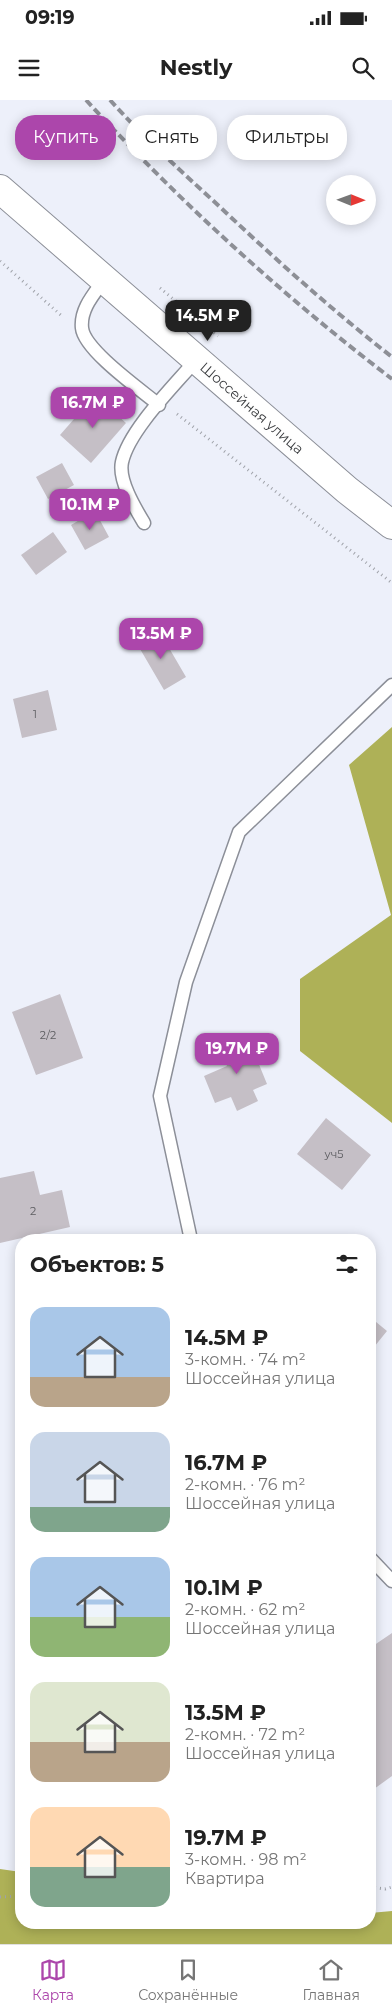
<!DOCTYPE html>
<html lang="ru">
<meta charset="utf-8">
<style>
body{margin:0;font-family:Montserrat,sans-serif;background:#f2f2f2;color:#222;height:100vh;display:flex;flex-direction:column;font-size:19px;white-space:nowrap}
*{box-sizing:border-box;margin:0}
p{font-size:16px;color:#767676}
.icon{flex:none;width:28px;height:28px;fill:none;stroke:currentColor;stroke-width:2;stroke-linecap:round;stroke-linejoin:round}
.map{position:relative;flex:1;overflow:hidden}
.side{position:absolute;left:15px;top:1134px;width:361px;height:695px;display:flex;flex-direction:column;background:#fff;border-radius:20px;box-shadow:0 2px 12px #0003}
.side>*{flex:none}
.hud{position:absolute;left:15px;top:15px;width:362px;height:45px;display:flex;gap:10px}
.needle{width:32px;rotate:91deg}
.controls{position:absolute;left:326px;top:75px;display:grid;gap:10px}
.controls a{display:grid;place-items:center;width:50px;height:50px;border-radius:50%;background:#fff;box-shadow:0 2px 12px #0003;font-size:25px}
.price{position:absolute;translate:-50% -42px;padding:0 11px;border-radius:10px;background:#ac46ab;color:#fff;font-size:16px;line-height:32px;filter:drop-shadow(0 1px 2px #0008)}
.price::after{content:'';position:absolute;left:50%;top:30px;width:15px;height:11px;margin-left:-8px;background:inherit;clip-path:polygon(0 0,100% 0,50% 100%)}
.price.selected{background:#222;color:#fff}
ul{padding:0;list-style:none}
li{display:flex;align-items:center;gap:15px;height:125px;padding:0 15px}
li span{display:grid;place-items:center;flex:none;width:140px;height:100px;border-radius:15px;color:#555}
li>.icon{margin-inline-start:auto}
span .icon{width:60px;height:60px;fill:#fffc;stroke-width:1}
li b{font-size:21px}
h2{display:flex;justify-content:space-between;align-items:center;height:60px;padding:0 15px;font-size:21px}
.tag{padding:0 18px;border-radius:20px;background:#fff;box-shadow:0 2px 12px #0003;font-size:18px;line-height:45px}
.tag.selected{background:#ac46ab;color:#fff}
.status{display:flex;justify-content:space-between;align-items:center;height:35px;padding:0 25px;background:#fff;direction:ltr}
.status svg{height:14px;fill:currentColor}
header{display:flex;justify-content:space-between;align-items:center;height:65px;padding:0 15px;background:#fff;font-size:22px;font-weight:700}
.tabs{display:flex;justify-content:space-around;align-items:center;height:70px;border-top:1px solid #e0e0e0;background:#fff;font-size:14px;color:#767676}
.tabs a{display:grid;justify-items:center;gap:2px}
.tabs .selected{color:#ac46ab}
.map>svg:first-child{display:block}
.forest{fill:#aeb157}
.building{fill:#c5bfc6}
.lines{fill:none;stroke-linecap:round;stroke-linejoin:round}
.service-casing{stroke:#8c8f98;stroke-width:15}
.secondary-casing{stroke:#8c8f98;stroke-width:30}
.path{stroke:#a0a3aa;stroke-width:3;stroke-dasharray:1 4;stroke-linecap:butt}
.service{stroke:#fff;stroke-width:12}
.secondary{stroke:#fff;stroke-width:28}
.rail{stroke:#8d8f96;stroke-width:4;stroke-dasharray:8 4;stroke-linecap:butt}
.labels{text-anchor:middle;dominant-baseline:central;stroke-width:4;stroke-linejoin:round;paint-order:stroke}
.number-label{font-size:11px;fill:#5c5c60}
.street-label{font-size:14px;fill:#393b3e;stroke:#fefefe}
</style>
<div class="status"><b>09:19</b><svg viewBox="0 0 49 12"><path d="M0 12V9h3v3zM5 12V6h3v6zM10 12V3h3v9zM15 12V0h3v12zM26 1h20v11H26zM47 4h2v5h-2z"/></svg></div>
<header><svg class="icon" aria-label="menu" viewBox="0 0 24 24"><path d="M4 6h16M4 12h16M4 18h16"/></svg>Nestly<svg class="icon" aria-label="search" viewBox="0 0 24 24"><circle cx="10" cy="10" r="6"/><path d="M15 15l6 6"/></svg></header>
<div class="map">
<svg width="392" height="1844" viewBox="0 0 392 1844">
<rect width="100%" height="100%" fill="#edf0fa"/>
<!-- forest -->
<path class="forest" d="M392,627V1023L300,951V879L391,815L349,665Z
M0,1769L21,1772V1822H370V1813L392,1811V1844H0Z"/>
<!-- building -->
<path class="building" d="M95,295L126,323L91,363L60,335Z
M62,363L74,385L48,399L36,377Z
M95,411L109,437L85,450L71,425Z
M53,432L67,452L36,475L21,455Z
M158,529L186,577L164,590L136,542Z
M48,590L57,630L22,638L13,599Z
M60,894L83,958L36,975L12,912Z
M247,935L267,984L253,990L258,1001L237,1011L231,997L215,1003L204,976L227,966L219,947Z
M326,1018L371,1055L342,1090L297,1054Z
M34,1071L40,1095L62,1090L70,1127L0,1143V1078Z
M370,1217L387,1231L370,1252Z
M392,1533V1676L374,1689L370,1683V1548Z"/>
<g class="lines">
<!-- service casing -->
<g class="service-casing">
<path id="service" d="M104,180C94,194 80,209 82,228C84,250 141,290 159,305
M144,423C135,408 118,380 122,362C129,330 174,286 196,260
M191,1140L160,996L186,882L239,732L392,585
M370,1458L392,1481"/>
</g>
<!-- secondary casing -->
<g class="secondary-casing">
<path id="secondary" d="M0,89L347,390L392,425"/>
</g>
<!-- path -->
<path class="path" d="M0,161L63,217
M160,188L218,236
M177,314L392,483
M370,1787L385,1789L392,1787
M0,1797L21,1796"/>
<!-- service -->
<use href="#service" class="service"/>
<!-- secondary -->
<use href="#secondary" class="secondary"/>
<!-- rail -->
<path class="rail" d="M86,0C180,102 282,195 392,279
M110,0C144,38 182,72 219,106C275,159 332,210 392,257"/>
</g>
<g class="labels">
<!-- number labels -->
<g class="number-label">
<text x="35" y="614">1</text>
<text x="48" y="935">2/2</text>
<text x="334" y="1054">уч5</text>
<text x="33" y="1111">2</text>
</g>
<!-- street labels -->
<g class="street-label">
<text transform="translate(252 308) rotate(41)">Шоссейная улица</text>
</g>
</g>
</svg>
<div class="controls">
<a><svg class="needle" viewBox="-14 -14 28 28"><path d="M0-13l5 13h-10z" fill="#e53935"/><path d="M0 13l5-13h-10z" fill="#767676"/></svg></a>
</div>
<b class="price selected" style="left:208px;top:242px">14.5M ₽</b>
<b class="price" style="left:93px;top:329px">16.7M ₽</b>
<b class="price" style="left:90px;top:431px">10.1M ₽</b>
<b class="price" style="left:161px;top:560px">13.5M ₽</b>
<b class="price" style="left:237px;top:975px">19.7M ₽</b>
<div class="hud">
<a class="tag selected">Купить</a>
<a class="tag">Снять</a>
<a class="tag">Фильтры</a>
</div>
<section class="side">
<h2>Объектов: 5<svg class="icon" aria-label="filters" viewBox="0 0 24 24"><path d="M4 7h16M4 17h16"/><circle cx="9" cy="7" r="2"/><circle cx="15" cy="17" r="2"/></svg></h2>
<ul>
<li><span style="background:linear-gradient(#a9c7e8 70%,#b9a48a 0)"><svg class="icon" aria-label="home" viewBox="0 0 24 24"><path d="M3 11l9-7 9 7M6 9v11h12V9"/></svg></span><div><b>14.5M ₽</b><p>3-комн. · 74 m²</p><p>Шоссейная улица</p></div></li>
<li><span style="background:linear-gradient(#c9d6e8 75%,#7fa58c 0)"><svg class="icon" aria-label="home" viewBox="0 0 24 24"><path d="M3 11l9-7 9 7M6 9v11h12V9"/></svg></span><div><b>16.7M ₽</b><p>2-комн. · 76 m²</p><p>Шоссейная улица</p></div></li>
<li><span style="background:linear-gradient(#a9c7e8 60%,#8fb573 0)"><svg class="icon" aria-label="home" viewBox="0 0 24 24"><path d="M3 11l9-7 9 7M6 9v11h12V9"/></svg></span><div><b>10.1M ₽</b><p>2-комн. · 62 m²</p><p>Шоссейная улица</p></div></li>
<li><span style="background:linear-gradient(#dfe7d0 60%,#b9a48a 0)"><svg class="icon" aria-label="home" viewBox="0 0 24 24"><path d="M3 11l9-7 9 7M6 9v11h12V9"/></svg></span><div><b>13.5M ₽</b><p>2-комн. · 72 m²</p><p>Шоссейная улица</p></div></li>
<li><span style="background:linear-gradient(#ffd9b3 60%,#7fa58c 0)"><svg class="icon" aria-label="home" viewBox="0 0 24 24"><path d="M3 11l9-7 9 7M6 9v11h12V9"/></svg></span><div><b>19.7M ₽</b><p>3-комн. · 98 m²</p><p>Квартира</p></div></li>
</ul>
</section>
</div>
<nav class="tabs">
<a class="selected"><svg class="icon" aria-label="map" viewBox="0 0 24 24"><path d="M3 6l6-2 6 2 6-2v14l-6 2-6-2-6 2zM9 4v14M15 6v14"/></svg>Карта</a>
<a><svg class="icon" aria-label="saved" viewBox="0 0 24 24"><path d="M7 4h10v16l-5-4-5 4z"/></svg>Сохранённые</a>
<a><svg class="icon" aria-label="home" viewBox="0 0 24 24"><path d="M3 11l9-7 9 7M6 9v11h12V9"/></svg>Главная</a>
</nav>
